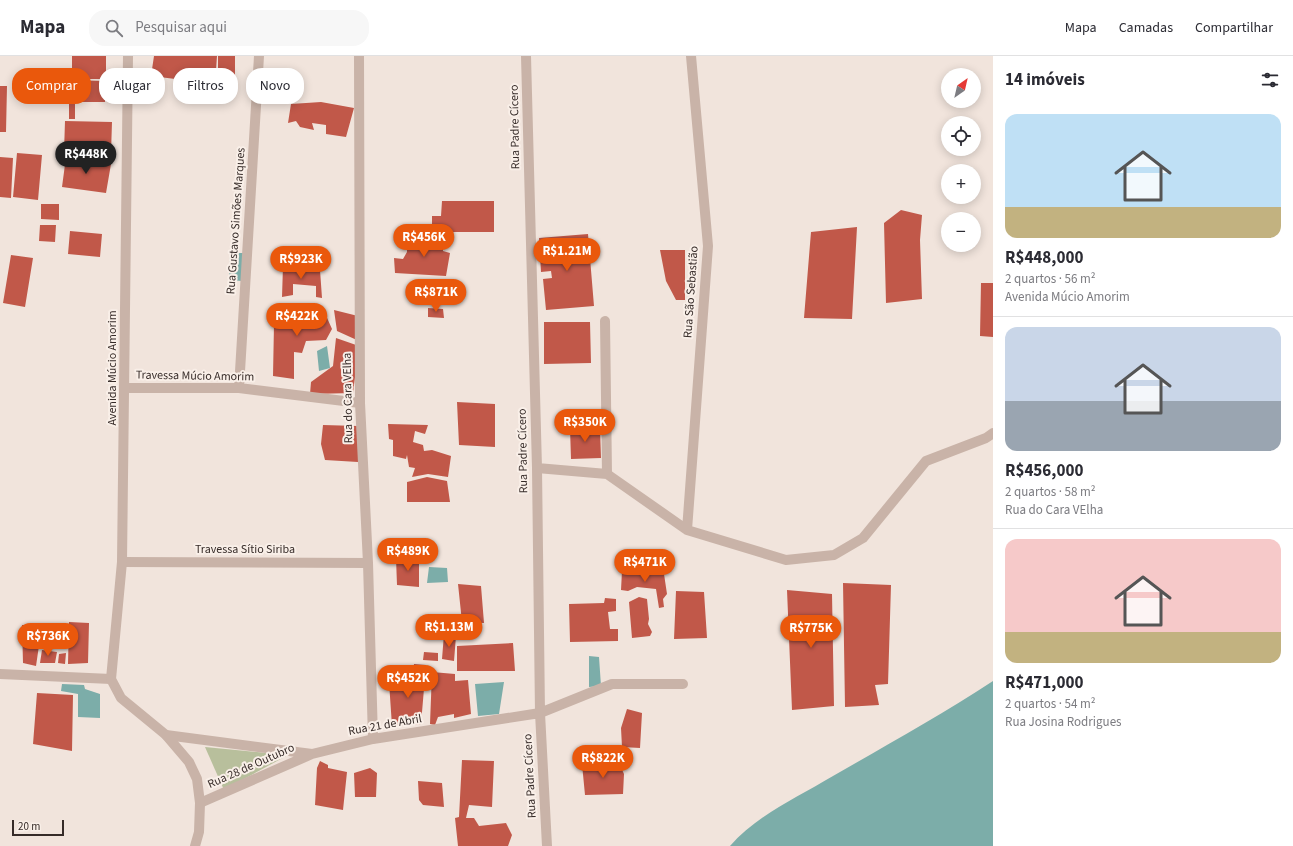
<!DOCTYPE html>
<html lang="pt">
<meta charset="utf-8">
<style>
body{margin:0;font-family:"Source Sans 3",sans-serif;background:#f7f7f7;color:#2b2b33;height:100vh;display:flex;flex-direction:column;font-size:15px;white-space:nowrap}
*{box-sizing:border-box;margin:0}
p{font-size:13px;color:#7c7c81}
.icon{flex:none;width:22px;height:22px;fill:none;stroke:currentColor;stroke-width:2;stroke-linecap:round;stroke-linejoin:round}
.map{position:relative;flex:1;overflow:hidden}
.side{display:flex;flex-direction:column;background:#fff;width:300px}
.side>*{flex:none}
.hud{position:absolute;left:12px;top:12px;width:380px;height:36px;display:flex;gap:8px}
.needle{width:26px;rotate:34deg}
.controls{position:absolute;left:941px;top:12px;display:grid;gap:8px}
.controls a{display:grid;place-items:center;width:40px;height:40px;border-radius:50%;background:#fff;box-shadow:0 2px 10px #0003;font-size:20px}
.scale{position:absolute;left:12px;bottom:10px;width:52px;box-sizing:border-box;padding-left:4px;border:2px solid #362b28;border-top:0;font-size:11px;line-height:14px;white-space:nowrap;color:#362b28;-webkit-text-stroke:3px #f9efe8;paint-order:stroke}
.price{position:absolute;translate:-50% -34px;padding:0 9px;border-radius:14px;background:#ea580c;color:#fff;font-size:13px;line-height:26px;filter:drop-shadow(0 1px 2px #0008)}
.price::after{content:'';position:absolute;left:50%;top:24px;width:12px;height:9px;margin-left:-6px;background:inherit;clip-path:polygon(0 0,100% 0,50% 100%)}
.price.current{background:#222;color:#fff}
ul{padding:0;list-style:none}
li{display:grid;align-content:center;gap:8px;height:212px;padding:0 12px}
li+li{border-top:1px solid #e1e1e2}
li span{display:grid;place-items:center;height:124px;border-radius:12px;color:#555}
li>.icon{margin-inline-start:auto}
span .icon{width:72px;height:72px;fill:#fffc;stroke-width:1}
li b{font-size:17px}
h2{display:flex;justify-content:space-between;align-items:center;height:48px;padding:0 12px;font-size:17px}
.pill{padding:0 14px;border-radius:16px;background:#fff;box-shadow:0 2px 10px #0003;font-size:14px;line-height:36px}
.pill.current{background:#ea580c;color:#fff}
header{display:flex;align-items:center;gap:24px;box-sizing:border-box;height:56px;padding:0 20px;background:#fff;border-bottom:1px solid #e1e1e2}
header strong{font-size:19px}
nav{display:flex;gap:22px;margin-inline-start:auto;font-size:14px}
.search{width:280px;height:36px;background:#f7f7f7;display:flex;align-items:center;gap:10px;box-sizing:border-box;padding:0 14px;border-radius:16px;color:#7c7c81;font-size:15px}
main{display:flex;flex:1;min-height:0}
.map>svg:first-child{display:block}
.green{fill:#b8bf9c}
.water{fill:#7cada9}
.building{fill:#c15849}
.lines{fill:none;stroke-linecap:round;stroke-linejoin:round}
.minor{stroke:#c9b3a8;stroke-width:10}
.tertiary{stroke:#c9b3a8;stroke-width:10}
.labels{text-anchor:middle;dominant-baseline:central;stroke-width:4;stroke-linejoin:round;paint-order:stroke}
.street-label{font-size:12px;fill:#362b28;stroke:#f9efe8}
</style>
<header>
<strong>Mapa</strong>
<div class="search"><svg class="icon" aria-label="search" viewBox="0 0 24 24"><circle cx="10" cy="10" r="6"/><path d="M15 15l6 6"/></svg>Pesquisar aqui</div>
<nav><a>Mapa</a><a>Camadas</a><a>Compartilhar</a></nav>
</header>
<main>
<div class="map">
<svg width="993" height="790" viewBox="0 0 993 790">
<rect width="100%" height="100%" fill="#f1e4dc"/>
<!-- green -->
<path class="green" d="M205,691L288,699L224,734Z"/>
<!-- water -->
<path class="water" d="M230,197H245L242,225L229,224Z
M327,290L330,312L319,315L317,295Z
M429,511L447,512L448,526L427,527Z
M589,600L599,601L601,630L589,631Z
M993,625V790H730C757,759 798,741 833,720C887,689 941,659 993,625Z
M504,626L499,658L478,660L475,628Z
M62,628L84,629L85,633L100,638V662L78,661V638L61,635Z"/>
<!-- building -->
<path class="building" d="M72,0H106V23H72Z
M154,0H217L216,14L201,12L200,26L151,20Z
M218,0H235V22H230V32L201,31V15L218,16Z
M69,24L105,25V46H75V63H69Z
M0,30H7L6,76H0Z
M321,46L354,52L346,81L326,78V69L312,67L314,74L300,71L296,65L288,67L291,48Z
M65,65L112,66L111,97L64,96Z
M17,97L42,99L38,144L13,141Z
M0,101L13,102L11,142L0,141Z
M66,101L111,108L106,137L62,131Z
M442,145H494V176H432V160H441Z
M41,148H59V164L41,163Z
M901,154L922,159L920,184L922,243L886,247L884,167Z
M40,169H56L55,186L39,185Z
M857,171L852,263L804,262L811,176Z
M70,175L102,178L100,201L68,198Z
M588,178L594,250L546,254L543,223L552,222L551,215L541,216L539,182Z
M424,181L442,182L443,195L450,197L446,220L395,217L394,202L403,203L407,196V183Z
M660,194H685V244H676L666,225Z
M11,199L33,202L25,251L3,247Z
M283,210L320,214L322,242L316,241V230L293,228V239L282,241Z
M981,227H993V281L980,280Z
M293,248L324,255L332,273L326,284L306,285L302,297L294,296V323L273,320L274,268L290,264Z
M428,252L443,253L444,262L428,261Z
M334,254L358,260L359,285L337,275Z
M544,266H590L591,307L544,308Z
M336,282L359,290L353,337L310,338L311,326L333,310Z
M457,346L495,348V391L459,389Z
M388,368L428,369L425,378L415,375L413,386L423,389L424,395L432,394L451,400L448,421L428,418L412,421L415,412L409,411L407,399L406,403L393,400V384L389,383Z
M323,369L358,370V406L325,404L321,388Z
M570,372H600L601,402L571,403Z
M427,421L447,425L450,446H407V426Z
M396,502L419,504V531L397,529Z
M622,515L664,518L667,538L663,543L664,551L659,552L656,533L637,531L628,535L621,534Z
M843,527L891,529L888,628L875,629L879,649L845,651Z
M458,528L481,530L484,567L462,566Z
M787,534L832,538L834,650L792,654Z
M676,535L704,536L707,582L674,583Z
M639,541L647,543L649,563L648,568L652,576L650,580L632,582L629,546Z
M605,542L616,543V555L608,556L610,573H618V585L570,586L569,548L604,547Z
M69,566L89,567L88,607L68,608Z
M22,569H42L36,610L23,607Z
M444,578L456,580L454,605L442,603Z
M513,587L515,615H457V590Z
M42,594L57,596L55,607H40Z
M424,596L438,597V605L423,604Z
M66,597L65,608L58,607L59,598Z
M414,608L426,609L421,668L392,670L389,626L412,625Z
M432,616L455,618V625L468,624L471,658L454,662V658L438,661L435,669L430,668Z
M37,637L73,639L72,695L33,688Z
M627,653L642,657L640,692L622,691L621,672Z
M462,704L494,705L492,751L469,749L466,762H474L479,770L506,767L512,779L508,790H458L455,762L459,761Z
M320,705L328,709V712L347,716L343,754L315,749L317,712Z
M619,707L624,718L623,738L585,739L582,708Z
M370,712L377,717L376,741H355L354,717Z
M418,725L442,727L444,751L423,749L419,744Z"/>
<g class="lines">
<!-- minor -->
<path class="minor" d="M359,0L360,347L368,507L373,683
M526,0L537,412L540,657L547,790
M605,265L607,418
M125,332H239L360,347
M239,332L259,0
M537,412L607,418L687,474L786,504L834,499L863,482L926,405L986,382L993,377
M687,474L708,190L691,0
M122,506L368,507
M0,618L111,623
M166,679L312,698L373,683L540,657L612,628H683
M200,747L312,698"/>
<!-- tertiary -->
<path class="tertiary" d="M128,0L122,506L111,623L121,642L166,679L189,706L197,723L200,747L199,776L195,790"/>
</g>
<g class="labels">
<!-- street labels -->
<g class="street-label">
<text transform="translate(515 71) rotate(-91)">Rua Padre Cícero</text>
<text transform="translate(236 165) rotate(-86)">Rua Gustavo Simões Marques</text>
<text transform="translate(691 236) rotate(-86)">Rua São Sebastião</text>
<text transform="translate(112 312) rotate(-90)">Avenida Múcio Amorim</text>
<text transform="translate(195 320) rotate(1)">Travessa Múcio Amorim</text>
<text transform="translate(348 342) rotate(-91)">Rua do Cara VElha</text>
<text transform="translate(523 395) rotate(-91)">Rua Padre Cícero</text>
<text x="245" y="493">Travessa Sítio Siriba</text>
<text transform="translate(385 669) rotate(-10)">Rua 21 de Abril</text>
<text transform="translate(251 710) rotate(-24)">Rua 28 de Outubro</text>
<text transform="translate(530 720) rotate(-93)">Rua Padre Cícero</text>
</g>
</g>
</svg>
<div class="controls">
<a><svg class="needle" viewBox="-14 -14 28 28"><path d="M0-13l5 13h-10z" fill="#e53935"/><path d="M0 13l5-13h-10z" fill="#7c7c81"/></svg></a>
<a><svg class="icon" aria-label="locate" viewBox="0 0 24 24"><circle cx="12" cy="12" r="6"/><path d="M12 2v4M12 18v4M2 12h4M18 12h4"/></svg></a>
<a>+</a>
<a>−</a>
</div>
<div class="scale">20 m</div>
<b class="price current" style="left:86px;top:119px">R$448K</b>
<b class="price" style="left:424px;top:202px">R$456K</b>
<b class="price" style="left:567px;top:216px">R$1.21M</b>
<b class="price" style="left:301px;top:224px">R$923K</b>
<b class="price" style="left:436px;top:257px">R$871K</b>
<b class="price" style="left:297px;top:281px">R$422K</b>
<b class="price" style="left:585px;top:387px">R$350K</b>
<b class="price" style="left:408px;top:516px">R$489K</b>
<b class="price" style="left:645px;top:527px">R$471K</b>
<b class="price" style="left:449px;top:592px">R$1.13M</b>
<b class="price" style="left:811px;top:593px">R$775K</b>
<b class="price" style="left:48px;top:601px">R$736K</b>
<b class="price" style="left:408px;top:643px">R$452K</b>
<b class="price" style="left:603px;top:723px">R$822K</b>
<div class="hud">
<a class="pill current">Comprar</a>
<a class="pill">Alugar</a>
<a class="pill">Filtros</a>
<a class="pill">Novo</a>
</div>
</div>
<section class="side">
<h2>14 imóveis<svg class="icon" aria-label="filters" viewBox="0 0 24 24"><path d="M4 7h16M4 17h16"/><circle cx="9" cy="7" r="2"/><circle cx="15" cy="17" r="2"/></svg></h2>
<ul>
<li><span style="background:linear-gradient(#bfe0f5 75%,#c2b280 0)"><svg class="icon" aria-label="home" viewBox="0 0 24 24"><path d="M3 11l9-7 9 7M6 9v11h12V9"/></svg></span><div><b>R$448,000</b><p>2 quartos · 56 m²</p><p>Avenida Múcio Amorim</p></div></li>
<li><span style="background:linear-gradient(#c9d6e8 60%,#9aa5b1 0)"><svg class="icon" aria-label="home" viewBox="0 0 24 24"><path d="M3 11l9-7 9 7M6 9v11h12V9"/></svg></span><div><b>R$456,000</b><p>2 quartos · 58 m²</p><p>Rua do Cara VElha</p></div></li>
<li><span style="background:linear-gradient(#f6c9c9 75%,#c2b280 0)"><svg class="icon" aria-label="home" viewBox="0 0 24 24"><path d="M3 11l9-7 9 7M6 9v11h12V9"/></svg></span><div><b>R$471,000</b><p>2 quartos · 54 m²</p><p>Rua Josina Rodrigues</p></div></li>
</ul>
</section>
</main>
